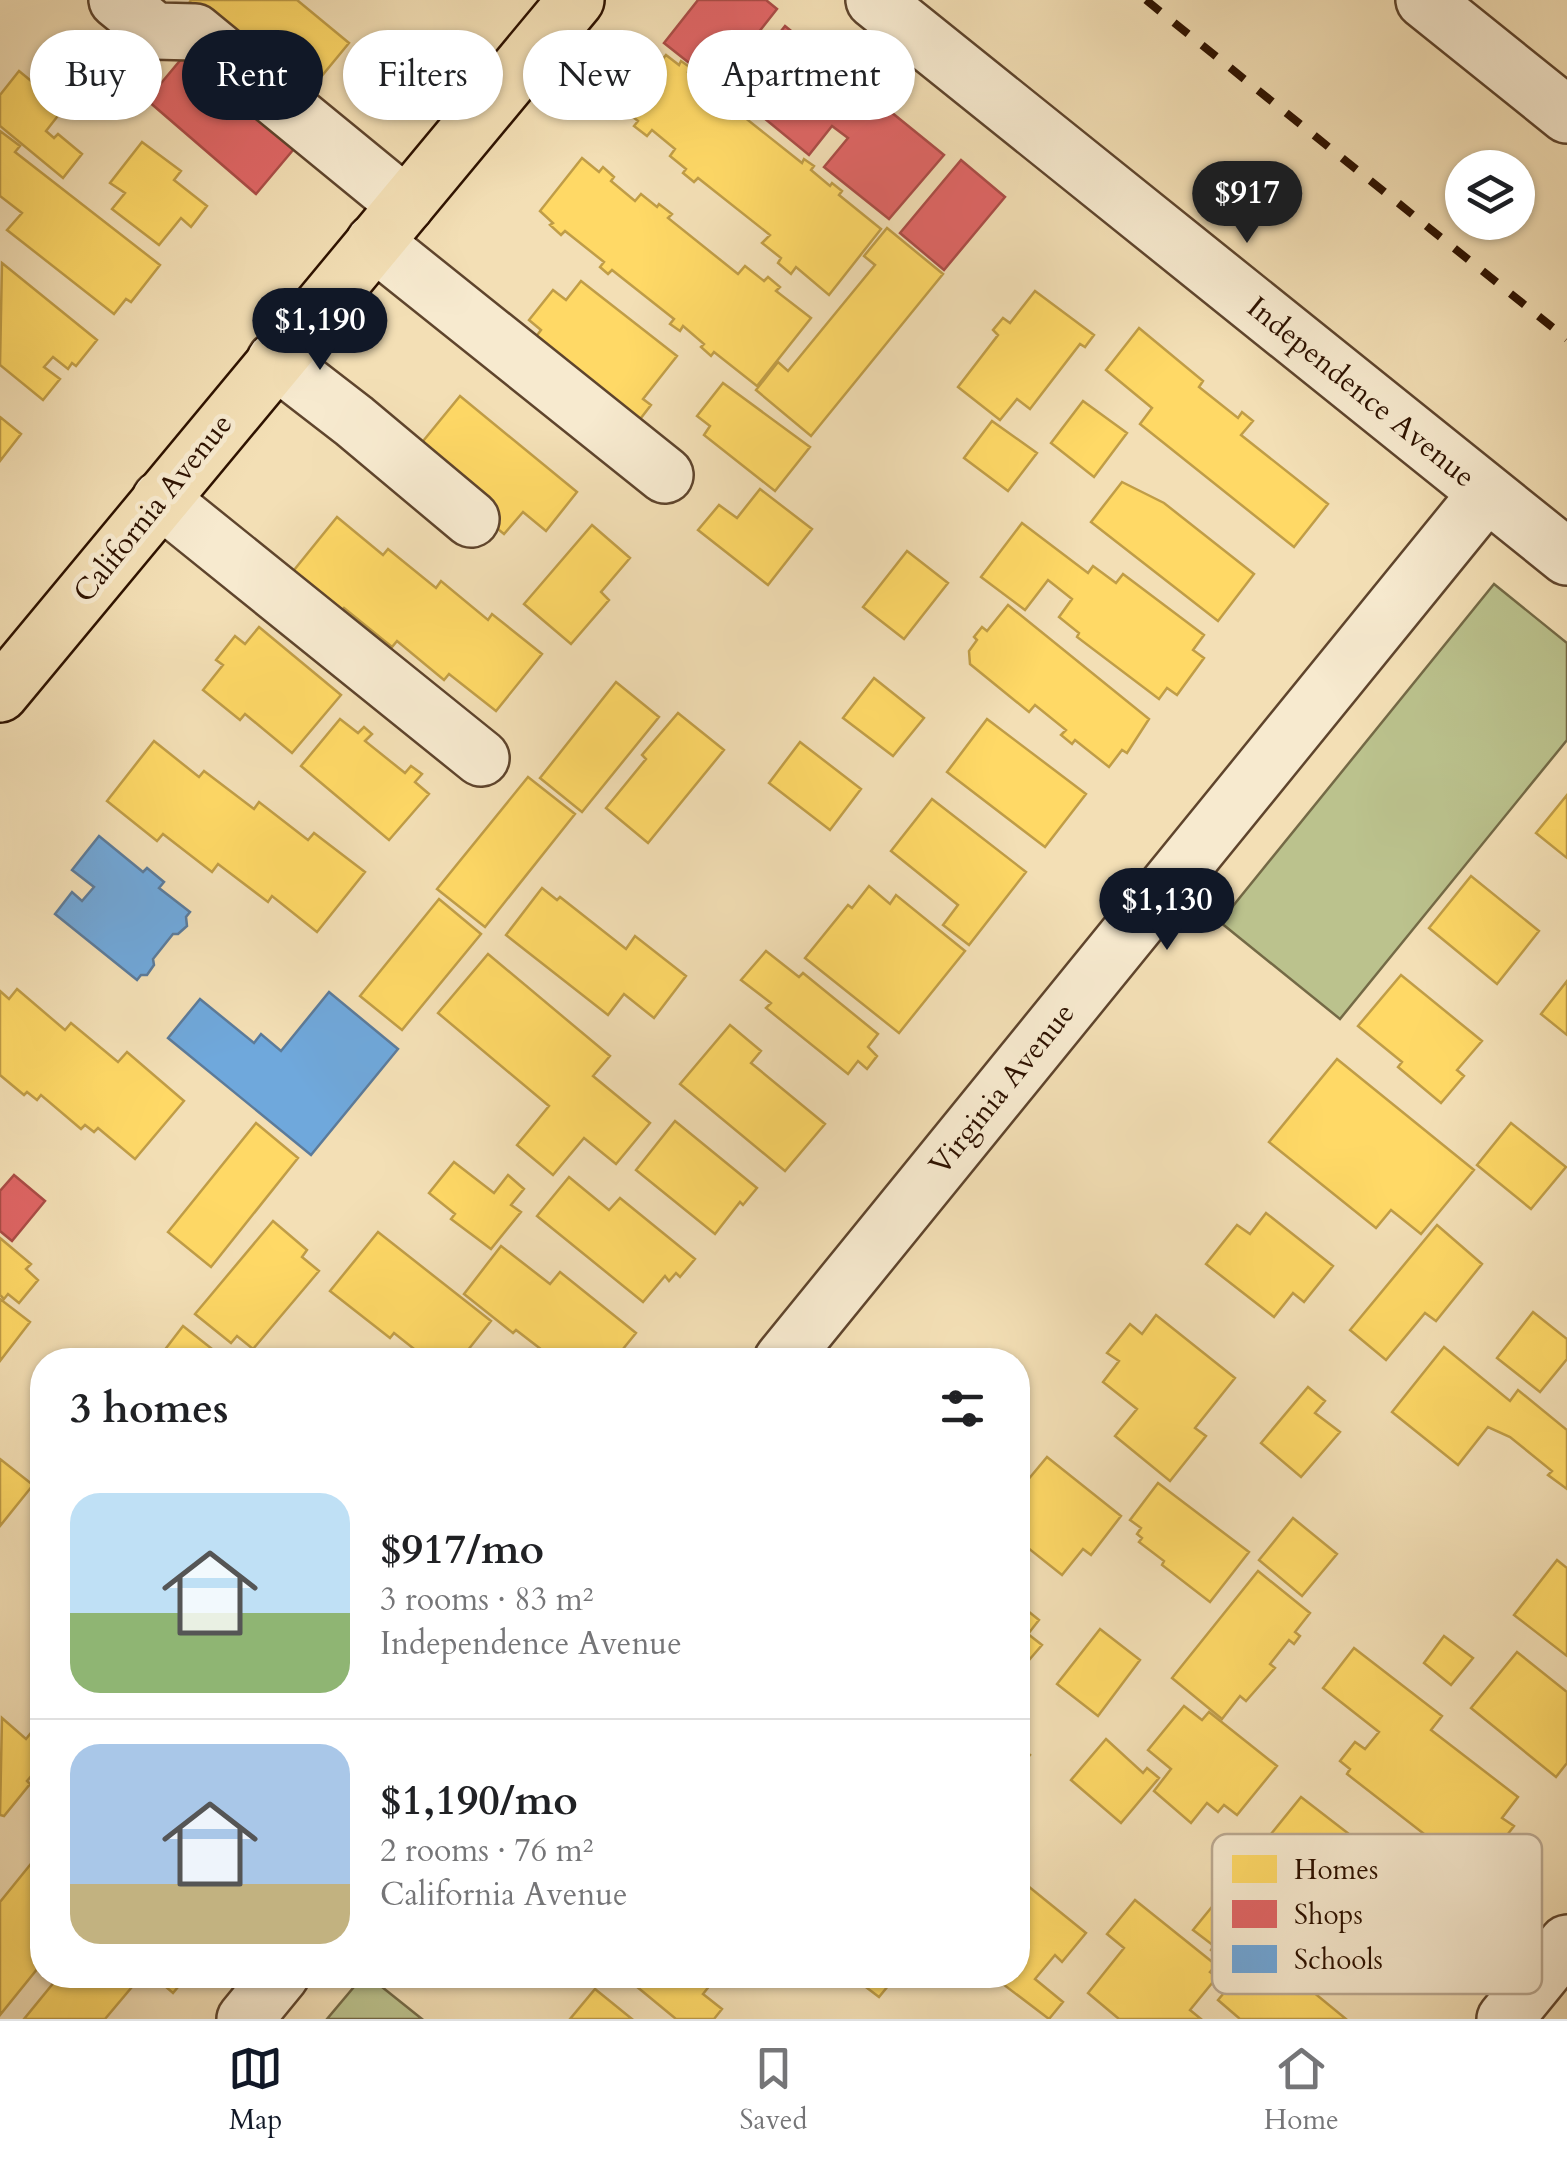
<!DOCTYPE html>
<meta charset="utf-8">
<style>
body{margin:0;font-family:Cardo,serif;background:#f6f6f6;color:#202124;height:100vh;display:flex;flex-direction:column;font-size:38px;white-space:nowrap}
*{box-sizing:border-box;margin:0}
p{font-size:32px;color:#757577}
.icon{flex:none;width:55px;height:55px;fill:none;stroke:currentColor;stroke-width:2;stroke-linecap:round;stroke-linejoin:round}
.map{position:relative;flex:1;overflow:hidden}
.panel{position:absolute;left:30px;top:1348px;width:1000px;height:640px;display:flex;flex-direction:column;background:#fff;border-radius:40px;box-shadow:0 2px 8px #0004}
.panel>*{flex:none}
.guide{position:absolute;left:30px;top:30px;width:1000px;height:90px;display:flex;gap:20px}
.tools{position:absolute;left:1445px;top:150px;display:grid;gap:20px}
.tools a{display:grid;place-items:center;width:90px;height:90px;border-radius:50%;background:#fff;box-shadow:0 2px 8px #0004;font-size:50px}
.price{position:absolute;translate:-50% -85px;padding:0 22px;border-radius:35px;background:#111827;color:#fff;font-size:32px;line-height:65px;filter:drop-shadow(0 2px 5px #0008)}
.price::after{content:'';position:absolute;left:50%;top:60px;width:30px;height:22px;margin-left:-15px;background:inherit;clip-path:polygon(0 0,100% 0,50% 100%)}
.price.active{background:#222;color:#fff}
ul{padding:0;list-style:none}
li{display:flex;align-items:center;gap:30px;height:250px;padding:0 40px}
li+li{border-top:2px solid #e0e0e0}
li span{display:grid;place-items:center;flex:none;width:280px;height:200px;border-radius:30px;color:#555}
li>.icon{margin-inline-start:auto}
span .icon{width:120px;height:120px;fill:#fffc;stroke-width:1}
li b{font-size:42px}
h2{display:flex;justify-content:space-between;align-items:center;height:120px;padding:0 40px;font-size:42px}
.pill{padding:0 35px;border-radius:45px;background:#fff;box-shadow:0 2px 8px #0004;font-size:35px;line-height:90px}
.pill.active{background:#111827;color:#fff}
.tab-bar{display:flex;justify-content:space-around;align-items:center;height:140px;border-top:2px solid #e0e0e0;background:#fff;font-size:28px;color:#757577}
.tab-bar a{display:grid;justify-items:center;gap:5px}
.tab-bar .active{color:#111827}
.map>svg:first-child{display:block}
.green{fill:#bbc28d;stroke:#746a46;stroke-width:2.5}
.homes{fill:#ffd966;stroke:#c09d47;stroke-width:2.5}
.shops{fill:#e06666;stroke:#ab4d47;stroke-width:2.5}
.schools{fill:#6fa8dc;stroke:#5c7b9a;stroke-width:2.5}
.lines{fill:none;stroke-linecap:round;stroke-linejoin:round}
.minor-casing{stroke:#5f452d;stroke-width:60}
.major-casing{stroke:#2e1200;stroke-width:60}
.minor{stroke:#f7eacf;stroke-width:55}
.major{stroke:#f3dfb5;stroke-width:55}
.rail{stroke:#2e1200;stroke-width:8;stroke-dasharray:18 18;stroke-linecap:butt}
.labels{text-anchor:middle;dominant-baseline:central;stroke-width:10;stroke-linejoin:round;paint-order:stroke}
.street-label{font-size:30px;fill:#2e1200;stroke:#f7eacf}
.key{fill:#f7eacf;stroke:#bba991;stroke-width:2.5}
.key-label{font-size:28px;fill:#2e1200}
</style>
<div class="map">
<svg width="1567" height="2019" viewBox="0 0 1567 2019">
<rect width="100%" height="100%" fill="#f3dfb5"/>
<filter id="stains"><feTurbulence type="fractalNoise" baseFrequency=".002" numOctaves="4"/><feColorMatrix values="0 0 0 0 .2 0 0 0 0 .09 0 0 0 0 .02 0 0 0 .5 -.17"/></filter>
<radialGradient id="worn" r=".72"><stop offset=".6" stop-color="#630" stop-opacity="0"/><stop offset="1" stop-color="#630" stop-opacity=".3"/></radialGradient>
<!-- green -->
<path class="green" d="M1494,584L1567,643V740L1340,1019L1220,922Z
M364,1975H367L422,2019H327Z"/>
<!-- homes -->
<path class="homes" d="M191,0H297L349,43L316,83L303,72L289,88L188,5Z
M666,55L679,65L681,61L691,68L688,72L727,103L730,100L741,109L739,113L802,163L804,159L814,166L811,170L830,186L832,183L842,191L839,195L881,229L829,295L796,267L791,274L778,263L781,258L762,243L770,235L698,178L694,182L683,173L686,169L670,156L675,149L652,130L647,136L634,126L638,121L622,108Z
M19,71L64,108L46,131L54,138L58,134L82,154L63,178L0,126V95Z
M0,131L20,146L15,152L160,265L131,302L126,299L114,314L7,230L22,213L0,196Z
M142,142L181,171L174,180L207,206L191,227L181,218L159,245L112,209L125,193L110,183Z
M582,158L599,172L603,167L614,177L611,181L635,201L641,194L657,207L659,204L672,214L668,218L738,274L745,266L764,281L768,277L780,287L776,291L811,318L757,386L714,352L711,356L701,347L704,344L683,326L680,331L670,324L674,319L612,270L608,274L600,267L604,262L565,231L561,235L550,225L553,223L540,211Z
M887,228L943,274L811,436L756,390L778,362L788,371L875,265L864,256Z
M2,263L97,340L76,366L72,363L68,369L53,357L44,367L60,379L43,400L0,365Z
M581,281L677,356L643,399L651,405L634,427L527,349L541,330L529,320L553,290L566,300Z
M1035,291L1094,335L1085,347L1080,344L1030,409L1017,399L1000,420L958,387L998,335L993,330L1003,318L1010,323Z
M1139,328L1203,381L1199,387L1238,418L1242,412L1253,421L1241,435L1328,504L1294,547L1140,424L1152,408L1106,370Z
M723,383L810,447L775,491L704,435L710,426L697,416Z
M460,396L577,492L546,531L523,512L504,534L410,457Z
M1083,401L1127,433L1094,477L1051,443Z
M0,417L21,434L0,461Z
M992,421L1037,453L1008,491L964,458Z
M1122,482L1164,503L1254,574L1218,621L1091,522Z
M760,489L812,529L768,585L698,530L719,505L737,518Z
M337,517L383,555L388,549L436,588L441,581L488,620L492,614L542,654L496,711L449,674L444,680L397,641L392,647L344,608L339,614L290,575Z
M1022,523L1088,573L1093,566L1116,583L1123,574L1204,635L1193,650L1204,658L1177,695L1167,688L1159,699L1077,637L1079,633L1059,617L1072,599L1048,580L1025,610L981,577Z
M592,525L630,558L601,592L609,600L571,644L524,604Z
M907,551L948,583L904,639L863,607Z
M1008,605L1149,719L1127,753L1122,750L1109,767L1075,740L1072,744L1061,735L1066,730L1035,705L1029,712L970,664L969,651L977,640L974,637L982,627L987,631Z
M259,627L341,695L292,753L245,714L240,720L203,690L223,665L216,660L235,636L245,644Z
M874,678L924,718L893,756L843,718Z
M616,682L659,717L582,812L540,778Z
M678,713L724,750L648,843L606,808L646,759L642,755Z
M340,719L358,733L364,727L372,734L365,741L405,773L411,766L422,774L415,782L429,794L389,840L301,766Z
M987,719L1086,794L1045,847L947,772Z
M154,741L199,777L204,771L254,809L259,802L308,840L314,833L365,872L317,932L272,896L268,902L218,864L212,872L163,834L157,841L107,801Z
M800,742L861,789L830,830L769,783Z
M528,777L575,814L485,927L437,889Z
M1567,795V858L1536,833Z
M932,799L1026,872L969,945L943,925L958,905L891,851Z
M1471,876L1539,931L1497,984L1429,928Z
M869,886L890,904L896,895L965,951L899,1033L805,958L848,905L852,908Z
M542,888L557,900L560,897L626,949L635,936L686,976L654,1018L624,994L608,1015L506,935Z
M439,899L481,934L402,1030L360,996Z
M766,951L799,977L803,973L878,1034L868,1047L877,1056L867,1069L858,1061L848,1074L766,1008L771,1003L741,980Z
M488,954L610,1056L593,1076L650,1123L616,1164L584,1138L553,1175L517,1145L549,1106L438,1013Z
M1401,975L1482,1041L1457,1070L1464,1076L1441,1103L1398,1067L1402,1062L1358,1026Z
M1567,981V1035L1541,1014Z
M17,989L65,1030L71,1023L118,1062L127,1052L184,1101L135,1159L98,1128L94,1132L85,1125L81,1129L41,1095L37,1100L27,1092L24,1095L0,1075V991L9,999Z
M730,1025L761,1051L751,1063L825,1124L785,1171L680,1084Z
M1337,1059L1474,1170L1421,1234L1391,1210L1376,1228L1269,1142Z
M675,1121L757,1188L743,1205L740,1202L715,1234L636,1170Z
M256,1123L298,1158L211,1267L168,1232Z
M1511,1123L1566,1167L1531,1209L1477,1165Z
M454,1162L494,1193L508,1175L524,1189L511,1205L521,1212L491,1249L451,1219L455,1214L429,1193Z
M569,1177L609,1210L620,1198L695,1259L680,1277L676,1273L669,1281L665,1276L643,1302L537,1216Z
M1266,1213L1333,1266L1304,1302L1293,1293L1274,1317L1206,1264L1237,1225L1250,1234Z
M273,1221L307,1250L302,1257L319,1271L253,1349L237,1336L231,1343L195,1314Z
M1437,1225L1482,1264L1436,1321L1425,1313L1386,1360L1350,1330Z
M378,1232L491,1321L460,1360H428L394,1333L390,1338L330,1291Z
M0,1238L31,1264L26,1269L38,1280L19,1303L8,1294L4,1299L0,1295Z
M501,1246L550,1284L560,1272L636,1333L614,1360H555L516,1330L513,1333L464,1294Z
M0,1299L30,1322L0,1361Z
M1533,1312L1567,1339V1359L1540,1392L1497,1358Z
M1156,1315L1235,1378L1195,1428L1206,1436L1170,1481L1115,1436L1137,1409L1103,1382L1119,1361L1107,1353L1130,1324L1142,1334Z
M183,1326L226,1360H157Z
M1444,1347L1510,1401L1518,1390L1567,1430V1489L1548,1475L1552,1471L1510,1437L1488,1427L1458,1465L1392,1412Z
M1308,1387L1325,1401L1315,1413L1340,1432L1301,1477L1261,1443Z
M1047,1457L1121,1516L1091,1555L1083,1549L1062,1575L1018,1540V1486L1023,1479L1027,1481Z
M0,1459L33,1485L0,1526Z
M1158,1483L1249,1552L1210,1602L1162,1565L1164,1561L1139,1542L1142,1538L1137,1534L1141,1528L1130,1520Z
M1293,1518L1337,1554L1302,1596L1259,1560Z
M1557,1560L1567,1568V1656L1514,1615Z
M1258,1571L1310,1613L1295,1632L1300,1636L1294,1644L1289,1640L1270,1664L1275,1668L1246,1701L1240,1696L1222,1719L1172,1678Z
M1018,1603L1039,1620L1028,1634L1042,1645L1023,1667L1018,1663Z
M1100,1629L1140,1660L1098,1716L1057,1684Z
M1444,1636L1473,1658L1451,1685L1424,1663Z
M1354,1648L1442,1716L1431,1730L1518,1797L1502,1818L1514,1826L1491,1856L1479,1845L1464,1865L1347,1774L1350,1769L1340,1761L1355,1742L1365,1749L1379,1732L1323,1688Z
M1517,1652L1567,1692V1763L1556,1777L1471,1708Z
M1184,1706L1202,1720L1209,1712L1277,1766L1237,1815L1224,1805L1218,1812L1207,1803L1191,1823L1154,1791L1171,1769L1148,1750Z
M2,1718L26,1739L42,1719V1772L38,1768L27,1781L30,1784L4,1816L0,1815Z
M1106,1739L1143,1773L1147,1768L1159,1778L1121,1823L1071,1780Z
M1018,1745L1030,1755L1018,1770Z
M1301,1797L1393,1868L1391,1871L1443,1913L1380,1991L1324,1945L1353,1909L1322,1885L1293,1921L1237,1876Z
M34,1860L42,1867V1963L0,2015V1902Z
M1028,1886L1086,1933L1062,1962L1055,1955L1035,1979L1063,2002L1049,2019L995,1978L997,1975H1018V1899Z
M1135,1900L1216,1965L1210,1972L1217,1977L1190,2010L1201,2019H1119L1088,1993L1124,1948L1107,1934Z
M1211,1908L1346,2019H1240L1218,2000L1233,1982L1220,1971L1227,1963L1211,1950L1214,1946L1193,1930Z
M60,1975H142L105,2019H24Z
M152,1975H188L173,1993Z
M645,1975H718L703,1994L722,2009L714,2019H676L636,1986Z
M850,1975H897L879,1997Z
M595,1989L632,2019H570Z"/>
<!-- shops -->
<path class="shops" d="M698,0H766L777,9L717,85L664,43Z
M785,26L944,155L889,219L824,167L848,138L832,126L809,155L737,96L774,49L770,45Z
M193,45L304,137L256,194L147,100Z
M961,160L1005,197L944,270L900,233Z
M14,1175L45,1201L12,1241L0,1231V1191Z"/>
<!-- schools -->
<path class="schools" d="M99,836L143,872L147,868L164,882L159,888L190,912L186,917L187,926L178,934H173L153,959L154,965L147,975H141L137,980L55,914L72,892L82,901L94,887L72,870Z
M329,992L398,1049L311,1155L168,1038L200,999L254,1043L261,1034L281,1051Z"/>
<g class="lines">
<!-- minor casing -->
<g class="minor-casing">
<path id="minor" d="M117,0L155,31L195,32L406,205
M874,0L1567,557
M1424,0L1567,115
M374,242L665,475
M275,360L354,421L471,519
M160,499L481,758
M782,1360L1487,493
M245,2019L281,1975
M1505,2019L1567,1943"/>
</g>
<!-- major casing -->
<g class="major-casing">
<path id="major" d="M0,694L576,0"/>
</g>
<!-- minor -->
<use href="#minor" class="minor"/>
<!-- major -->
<use href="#major" class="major"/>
<!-- rail -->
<path class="rail" d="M1146,0L1567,339"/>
</g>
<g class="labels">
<!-- street labels -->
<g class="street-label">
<text transform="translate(1361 392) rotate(39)">Independence Avenue</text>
<text transform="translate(153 508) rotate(-51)">California Avenue</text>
<text transform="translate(1002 1089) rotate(-51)">Virginia Avenue</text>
</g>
</g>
<!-- legend -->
<rect x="1212" y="1834" width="330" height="160" rx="15" class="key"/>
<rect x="1232" y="1855" width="45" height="28" fill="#ffd966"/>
<rect x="1232" y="1900" width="45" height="28" fill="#e06666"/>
<rect x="1232" y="1945" width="45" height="28" fill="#6fa8dc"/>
<g class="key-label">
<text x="1294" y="1879">Homes</text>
<text x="1294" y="1924">Shops</text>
<text x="1294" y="1969">Schools</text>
</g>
<rect width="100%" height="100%" filter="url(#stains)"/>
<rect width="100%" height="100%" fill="url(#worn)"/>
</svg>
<div class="tools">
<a><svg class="icon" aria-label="layers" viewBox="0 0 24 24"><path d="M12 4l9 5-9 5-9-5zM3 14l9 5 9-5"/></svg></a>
</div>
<b class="price active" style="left:1247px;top:246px">$917</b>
<b class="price" style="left:320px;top:373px">$1,190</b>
<b class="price" style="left:1167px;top:953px">$1,130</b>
<div class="guide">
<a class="pill">Buy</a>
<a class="pill active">Rent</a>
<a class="pill">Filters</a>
<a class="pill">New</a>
<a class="pill">Apartment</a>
</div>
<section class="panel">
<h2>3 homes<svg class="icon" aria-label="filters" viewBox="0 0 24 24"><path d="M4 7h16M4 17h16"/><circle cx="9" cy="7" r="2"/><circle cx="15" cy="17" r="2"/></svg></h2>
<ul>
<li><span style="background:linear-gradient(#bfe0f5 60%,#8fb573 0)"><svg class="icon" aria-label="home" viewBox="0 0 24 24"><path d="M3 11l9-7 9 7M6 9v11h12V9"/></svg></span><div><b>$917/mo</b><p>3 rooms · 83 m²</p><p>Independence Avenue</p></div></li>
<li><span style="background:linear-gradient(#a9c7e8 70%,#c2b280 0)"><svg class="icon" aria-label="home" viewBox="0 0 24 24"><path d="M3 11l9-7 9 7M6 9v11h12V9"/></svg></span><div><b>$1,190/mo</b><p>2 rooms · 76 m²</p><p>California Avenue</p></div></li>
</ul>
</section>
</div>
<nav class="tab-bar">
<a class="active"><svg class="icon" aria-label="map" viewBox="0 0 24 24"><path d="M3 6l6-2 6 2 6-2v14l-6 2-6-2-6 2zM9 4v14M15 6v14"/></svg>Map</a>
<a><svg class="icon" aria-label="saved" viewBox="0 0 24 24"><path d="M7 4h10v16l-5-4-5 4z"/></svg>Saved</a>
<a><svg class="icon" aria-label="home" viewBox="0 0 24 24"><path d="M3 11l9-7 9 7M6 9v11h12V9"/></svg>Home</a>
</nav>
